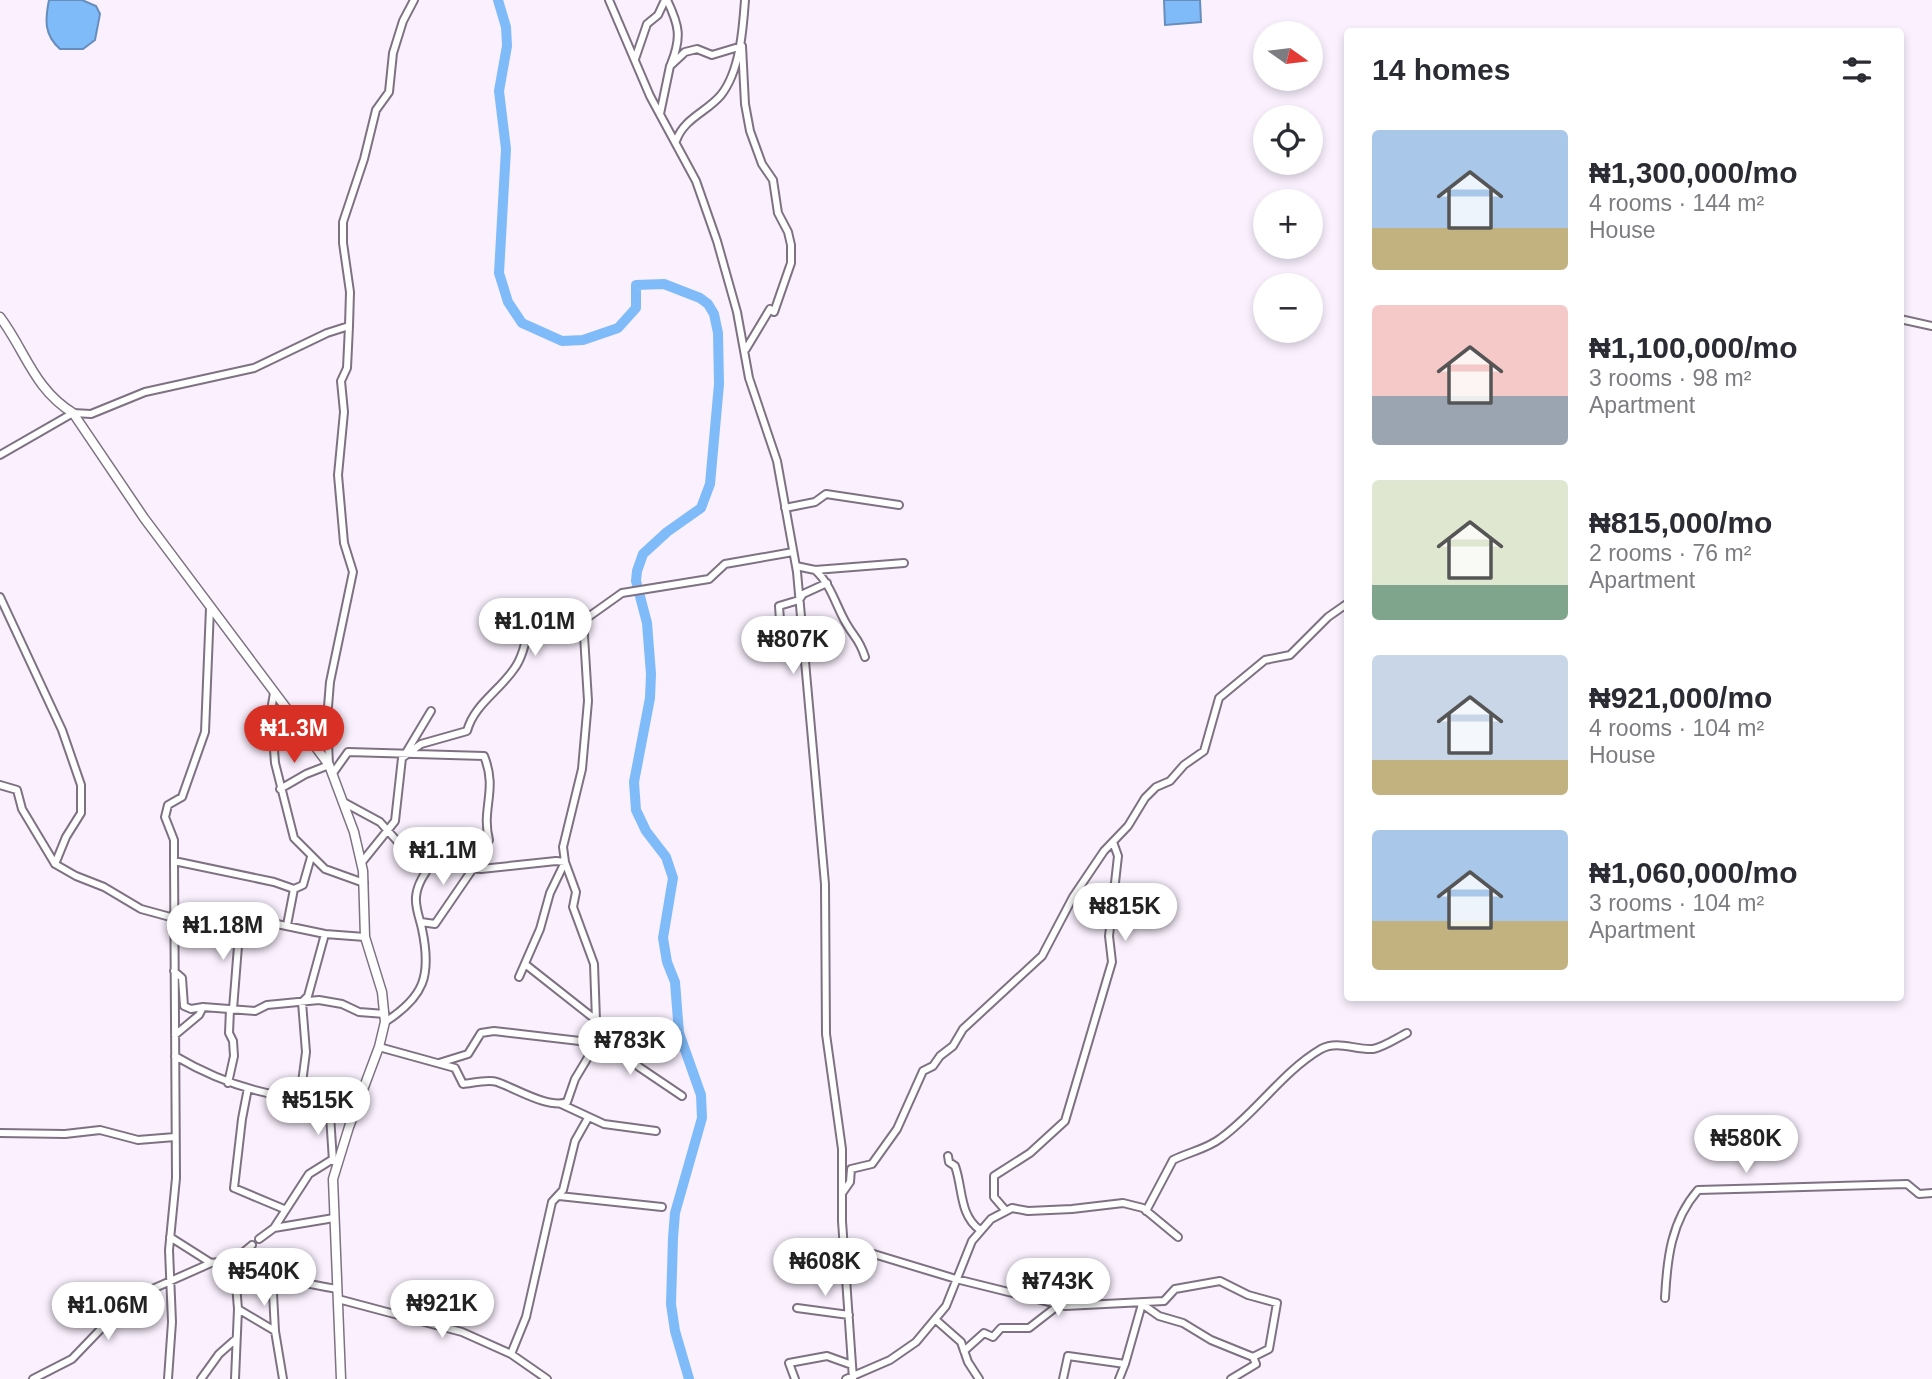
<!DOCTYPE html>
<meta charset="utf-8">
<style>
body{margin:0;font-family:Arial,sans-serif;background:#f2f2f3;color:#2b2b33;height:100vh;display:flex;flex-direction:column;font-size:26px;white-space:nowrap}
*{box-sizing:border-box;margin:0}
p{font-size:23px;color:#7c7c81}
.icon{flex:none;width:38px;height:38px;fill:none;stroke:currentColor;stroke-width:2;stroke-linecap:round;stroke-linejoin:round}
.map{position:relative;flex:1;overflow:hidden}
.details{position:absolute;left:1344px;top:28px;width:560px;height:973px;display:flex;flex-direction:column;background:#fff;border-radius:7px;box-shadow:0 4px 10px #0003}
.details>*{flex:none}
.needle{width:46px;rotate:104deg}
.tools{position:absolute;left:1253px;top:21px;display:grid;gap:14px}
.tools a{display:grid;place-items:center;width:70px;height:70px;border-radius:50%;background:#fff;box-shadow:0 4px 10px #0003;font-size:35px}
.price{position:absolute;translate:-50% -60px;padding:0 16px;border-radius:24px;background:#fff;color:#222;font-size:23px;line-height:46px;filter:drop-shadow(0 2px 4px #0008)}
.price::after{content:'';position:absolute;left:50%;top:42px;width:21px;height:16px;margin-left:-10px;background:inherit;clip-path:polygon(0 0,100% 0,50% 100%)}
.price.selected{background:#d93025;color:#fff}
ul{padding:0;list-style:none}
li{display:flex;align-items:center;gap:21px;height:175px;padding:0 28px}
li span{display:grid;place-items:center;flex:none;width:196px;height:140px;border-radius:7px;color:#555}
li>.icon{margin-inline-start:auto}
span .icon{width:84px;height:84px;fill:#fffc;stroke-width:1}
li b{font-size:30px}
h2{display:flex;justify-content:space-between;align-items:center;height:84px;padding:0 28px;font-size:30px}
.map>svg:first-child{display:block}
.water{fill:#80bbf9;stroke:#668dbb;stroke-width:2}
.lines{fill:none;stroke-linecap:round;stroke-linejoin:round}
.river{stroke:#80bbf9;stroke-width:10}
.minor-casing{stroke:#7e7282;stroke-width:10}
.tertiary-casing{stroke:#7e7282;stroke-width:11}
.minor{stroke:#fff;stroke-width:6}
.tertiary{stroke:#fff;stroke-width:8}
</style>
<div class="map">
<svg width="1932" height="1379" viewBox="0 0 1932 1379">
<rect width="100%" height="100%" fill="#faf0fe"/>
<!-- water -->
<path class="water" d="M49,0H82L96,6L100,14L95,40L83,49H60C44,35 45,20 49,0Z
M1164,0H1200L1201,22L1165,25Z"/>
<g class="lines">
<!-- river -->
<path class="river" d="M498,0L506,27L507,46L499,91L506,149L499,273L508,302L522,323L562,341L583,340L618,328L636,308V285L664,284L700,298L708,304L714,314L718,333L719,384L710,484L701,508L667,532L643,554L637,571L636,581L647,623L651,674L650,698L634,782L636,810L646,831L666,857L673,878L663,938L667,962L675,982L679,1033L701,1095L702,1118L675,1213L673,1238L671,1304L675,1331L689,1379"/>
<!-- minor casing -->
<g class="minor-casing">
<path id="minor" d="M609,0L650,96L696,181L717,241L737,312L749,378L777,461L797,572L825,884L826,1034L842,1149V1221L853,1379
M667,0C679,25 682,37 671,64
M635,59L647,24L658,15L665,0
M660,114L670,66L685,52L697,49L712,55L742,46L745,104L750,131L762,164L773,180L778,213L788,232L791,245V263L774,312L770,309L746,349
M676,141C684,118 707,112 721,95C740,71 743,29 745,0
M1900,319L1932,326
M0,455L73,413L91,414L145,392L254,368L327,333L349,326
M785,508L815,502L826,494L899,505
M796,566L815,570L904,563
M815,570C831,584 836,606 846,623C855,639 859,638 865,657
M0,597L62,730L81,785V813L66,837L55,864
M801,630L780,620L779,606L799,600L803,594L827,583
M274,693L271,710L275,763L294,838L325,869L364,883
M273,738L307,737
M407,751L431,711
M333,773L348,752L484,756C498,790 481,808 489,840
M0,785L17,790L22,809L55,864L76,876L104,887L141,909L174,918L272,923L325,934L365,937
M280,789L306,774L329,765L327,719L330,682L353,572L344,543L338,475L344,412L341,381L347,368L349,326L350,292L343,243V222L364,159L376,110L389,92L393,53L403,21L414,0
M345,803L380,822L406,851L443,867L481,869L556,861L565,862L550,893L540,929L519,977
M174,861L274,882L294,889
M362,862L395,821L402,758L421,744L467,731C474,705 498,692 514,669C523,657 526,642 528,627L577,625L622,593L709,579L725,564L793,552
M421,922L435,924L472,870
M287,925L294,889L303,885L311,857
M525,964L596,1020
M174,971L182,978L184,1006L191,1009L203,1007L255,1011L267,1005L319,1000L342,1004L359,1012L385,1014
M233,1009L240,921
M385,1022C424,997 432,976 422,929C420,919 415,908 416,897C417,884 425,873 432,863
M605,1029L639,1067L682,1096
M175,1035L199,1015L203,1007
M379,1047L455,1068L463,1084C473,1083 488,1079 497,1082C515,1088 548,1109 567,1102L575,1079L605,1029L596,1020L594,964L573,907L576,892L565,862L563,847L582,769L588,701L583,619
M175,1056C214,1079 254,1094 300,1098L304,1095L357,1105
M439,1063L468,1054L481,1033L494,1031L597,1043
M228,1083L234,1056L233,1041L229,1033L230,1009
M248,1088L242,1119L234,1188L284,1209
M300,1098L306,1052L302,1002L308,996L325,934
M329,1100L333,1161
M561,1104L604,1124L656,1131
M0,1133L65,1134L100,1130L138,1140L175,1137
M948,1156L949,1162L955,1166C963,1188 959,1215 980,1230
M843,1192L850,1182L851,1169L872,1164L897,1129L923,1071L933,1066L940,1056L953,1046L963,1029L1042,956L1073,897L1104,851L1128,826L1145,798L1156,787L1170,781L1184,765L1204,751L1219,698L1265,660L1290,655L1328,617L1348,603
M559,1196L662,1207
M1006,1211L994,1197V1176L1030,1153L1065,1121L1112,962L1109,936L1118,856L1113,842
M1146,1211L1173,1160C1189,1152 1207,1149 1221,1138C1257,1112 1282,1072 1321,1049C1338,1040 1354,1050 1373,1049C1384,1047 1397,1038 1407,1033
M274,1228L309,1174L333,1159
M170,1237L211,1263
M259,1239L274,1228L334,1218
M844,1245L956,1279L1065,1306L1164,1301L1175,1289L1220,1281L1248,1295L1277,1303L1269,1349L1253,1357
M234,1260L238,1309L235,1379
M234,1260C264,1278 302,1282 336,1289
M272,1275L275,1331L283,1379
M1665,1298C1667,1259 1671,1221 1698,1190L1907,1184L1919,1194L1932,1193
M338,1299L462,1332L511,1354L547,1379
M797,1308L849,1315
M238,1309L275,1331
M936,1320L961,1342L968,1362L979,1379
M964,1351L984,1333L993,1337L1001,1328H1029L1060,1304
M511,1354L526,1317L552,1202L563,1190L575,1141L588,1118
M33,1379L72,1359L121,1308L139,1295L211,1263L234,1260L252,1245
M168,1379L172,1322L169,1250L176,1178L174,861V840L165,817L168,805L182,797L205,732L210,608
M201,1379L219,1354L236,1339
M795,1379L789,1363L827,1356L852,1365
M846,1379L890,1360L916,1342L946,1306L972,1241L991,1219L1012,1208L1028,1211L1072,1209L1123,1203L1143,1208L1178,1237
M1063,1379L1068,1356L1125,1364L1142,1304L1159,1316L1183,1323L1211,1340L1253,1357L1256,1364L1231,1379
M1119,1379L1125,1364"/>
</g>
<!-- tertiary casing -->
<g class="tertiary-casing">
<path id="tertiary" d="M0,317C26,352 34,389 73,413L144,518L329,765L354,832L363,871L365,937L382,992L385,1022L379,1047L349,1127L333,1179L341,1379"/>
</g>
<!-- minor -->
<use href="#minor" class="minor"/>
<!-- tertiary -->
<use href="#tertiary" class="tertiary"/>
</g>
</svg>
<div class="tools">
<a><svg class="needle" viewBox="-14 -14 28 28"><path d="M0-13l5 13h-10z" fill="#e53935"/><path d="M0 13l5-13h-10z" fill="#7c7c81"/></svg></a>
<a><svg class="icon" aria-label="locate" viewBox="0 0 24 24"><circle cx="12" cy="12" r="6"/><path d="M12 2v4M12 18v4M2 12h4M18 12h4"/></svg></a>
<a>+</a>
<a>−</a>
</div>
<b class="price" style="left:535px;top:658px">₦1.01M</b>
<b class="price" style="left:793px;top:676px">₦807K</b>
<b class="price selected" style="left:294px;top:765px">₦1.3M</b>
<b class="price" style="left:443px;top:887px">₦1.1M</b>
<b class="price" style="left:1125px;top:943px">₦815K</b>
<b class="price" style="left:223px;top:962px">₦1.18M</b>
<b class="price" style="left:630px;top:1077px">₦783K</b>
<b class="price" style="left:318px;top:1137px">₦515K</b>
<b class="price" style="left:1746px;top:1175px">₦580K</b>
<b class="price" style="left:825px;top:1298px">₦608K</b>
<b class="price" style="left:264px;top:1308px">₦540K</b>
<b class="price" style="left:1058px;top:1318px">₦743K</b>
<b class="price" style="left:442px;top:1340px">₦921K</b>
<b class="price" style="left:108px;top:1342px">₦1.06M</b>
<section class="details">
<h2>14 homes<svg class="icon" aria-label="filters" viewBox="0 0 24 24"><path d="M4 7h16M4 17h16"/><circle cx="9" cy="7" r="2"/><circle cx="15" cy="17" r="2"/></svg></h2>
<ul>
<li><span style="background:linear-gradient(#a9c7e8 70%,#c2b280 0)"><svg class="icon" aria-label="home" viewBox="0 0 24 24"><path d="M3 11l9-7 9 7M6 9v11h12V9"/></svg></span><div><b>₦1,300,000/mo</b><p>4 rooms · 144 m²</p><p>House</p></div></li>
<li><span style="background:linear-gradient(#f6c9c9 65%,#9aa5b1 0)"><svg class="icon" aria-label="home" viewBox="0 0 24 24"><path d="M3 11l9-7 9 7M6 9v11h12V9"/></svg></span><div><b>₦1,100,000/mo</b><p>3 rooms · 98 m²</p><p>Apartment</p></div></li>
<li><span style="background:linear-gradient(#dfe7d0 75%,#7fa58c 0)"><svg class="icon" aria-label="home" viewBox="0 0 24 24"><path d="M3 11l9-7 9 7M6 9v11h12V9"/></svg></span><div><b>₦815,000/mo</b><p>2 rooms · 76 m²</p><p>Apartment</p></div></li>
<li><span style="background:linear-gradient(#c9d6e8 75%,#c2b280 0)"><svg class="icon" aria-label="home" viewBox="0 0 24 24"><path d="M3 11l9-7 9 7M6 9v11h12V9"/></svg></span><div><b>₦921,000/mo</b><p>4 rooms · 104 m²</p><p>House</p></div></li>
<li><span style="background:linear-gradient(#a9c7e8 65%,#c2b280 0)"><svg class="icon" aria-label="home" viewBox="0 0 24 24"><path d="M3 11l9-7 9 7M6 9v11h12V9"/></svg></span><div><b>₦1,060,000/mo</b><p>3 rooms · 104 m²</p><p>Apartment</p></div></li>
</ul>
</section>
</div>
